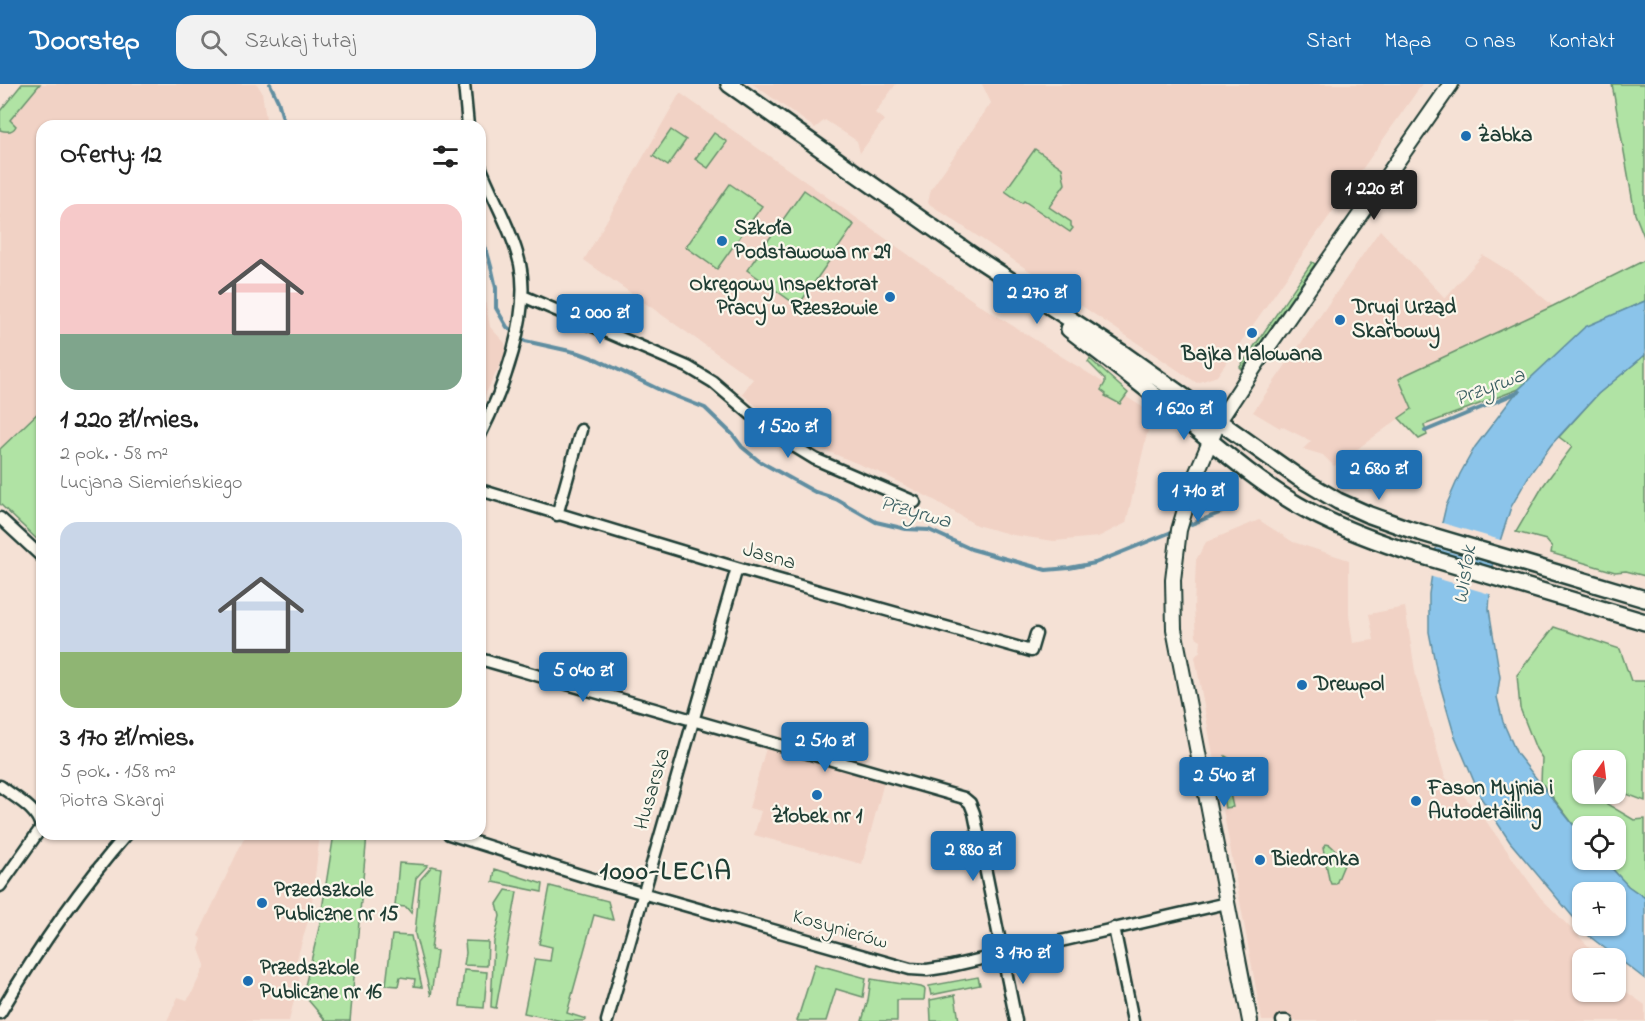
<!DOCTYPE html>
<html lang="pl">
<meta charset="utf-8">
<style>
body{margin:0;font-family:"Indie Flower",sans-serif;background:#f2f2f2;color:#222;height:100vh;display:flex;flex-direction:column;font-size:22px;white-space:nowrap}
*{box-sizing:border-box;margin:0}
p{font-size:20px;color:#767676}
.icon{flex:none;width:33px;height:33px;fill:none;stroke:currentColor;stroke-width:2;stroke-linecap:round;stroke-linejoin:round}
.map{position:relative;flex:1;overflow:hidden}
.sheet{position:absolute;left:36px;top:36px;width:450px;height:720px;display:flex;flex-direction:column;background:#fff;border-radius:18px;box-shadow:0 2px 4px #0004}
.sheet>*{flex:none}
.needle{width:39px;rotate:14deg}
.tools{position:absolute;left:1572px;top:666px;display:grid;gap:12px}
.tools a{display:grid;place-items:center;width:54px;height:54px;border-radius:12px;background:#fff;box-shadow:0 2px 4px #0004;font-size:30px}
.price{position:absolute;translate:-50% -51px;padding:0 14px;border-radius:6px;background:#1f6fb2;color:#fff;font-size:20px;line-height:39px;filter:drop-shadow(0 2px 3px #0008)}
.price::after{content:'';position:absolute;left:50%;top:36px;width:18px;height:14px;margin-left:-9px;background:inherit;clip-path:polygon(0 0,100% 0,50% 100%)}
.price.on{background:#222;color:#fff}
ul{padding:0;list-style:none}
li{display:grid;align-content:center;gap:12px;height:318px;padding:0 24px}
li span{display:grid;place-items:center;height:186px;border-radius:18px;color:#555}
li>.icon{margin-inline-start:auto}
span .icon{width:108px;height:108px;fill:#fffc;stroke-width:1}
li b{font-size:26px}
h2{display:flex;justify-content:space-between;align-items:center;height:72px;padding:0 24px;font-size:26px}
header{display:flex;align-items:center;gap:36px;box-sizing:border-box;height:84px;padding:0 30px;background:#1f6fb2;color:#fff}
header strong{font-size:28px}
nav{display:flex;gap:33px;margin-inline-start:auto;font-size:21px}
.search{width:420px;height:54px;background:#f2f2f2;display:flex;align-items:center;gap:15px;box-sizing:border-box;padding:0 21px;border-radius:18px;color:#767676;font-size:22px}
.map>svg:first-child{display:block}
.built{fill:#f1d2c5}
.green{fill:#b0e3a4;stroke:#68906c;stroke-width:1.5}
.water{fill:#8bc4ea;stroke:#608ea1;stroke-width:1.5;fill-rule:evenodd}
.pier{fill:#f5e1d5}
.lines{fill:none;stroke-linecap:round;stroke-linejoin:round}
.stream{stroke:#608ea1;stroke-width:4}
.minor-casing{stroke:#1f3d34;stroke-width:15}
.tertiary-casing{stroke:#1f3d34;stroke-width:18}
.secondary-casing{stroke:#1f3d34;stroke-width:20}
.minor{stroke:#fbf7ec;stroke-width:10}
.tertiary{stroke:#fbf7ec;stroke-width:14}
.secondary{stroke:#fbf7ec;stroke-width:15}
.poi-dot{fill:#1f6fb2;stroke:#fbf7ec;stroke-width:2}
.labels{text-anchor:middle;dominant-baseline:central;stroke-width:4.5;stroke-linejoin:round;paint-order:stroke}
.poi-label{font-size:21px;font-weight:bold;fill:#1f3d34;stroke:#fbf7ec;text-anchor:start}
.street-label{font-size:21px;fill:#1f3d34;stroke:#fbf7ec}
.water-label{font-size:22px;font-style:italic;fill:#3a5f62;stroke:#fbf7ec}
.district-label{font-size:27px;font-weight:bold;letter-spacing:1.5px;fill:#1f3d34;stroke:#fbf7ec}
</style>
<header>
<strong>Doorstep</strong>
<div class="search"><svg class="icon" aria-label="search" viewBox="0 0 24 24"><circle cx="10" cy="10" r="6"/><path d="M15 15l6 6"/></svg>Szukaj tutaj</div>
<nav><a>Start</a><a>Mapa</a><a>O nas</a><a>Kontakt</a></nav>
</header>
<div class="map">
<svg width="1645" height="937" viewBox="0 0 1645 937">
<rect width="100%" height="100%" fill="#f5e1d5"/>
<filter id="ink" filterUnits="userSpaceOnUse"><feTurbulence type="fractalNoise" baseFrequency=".0167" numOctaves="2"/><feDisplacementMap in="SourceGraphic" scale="12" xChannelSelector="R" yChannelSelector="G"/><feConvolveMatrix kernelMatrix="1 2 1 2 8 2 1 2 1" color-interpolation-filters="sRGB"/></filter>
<g filter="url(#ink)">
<!-- built -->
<path class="built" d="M35,0H257L262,8L267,42H42V325L0,365V42Z
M753,0H896L875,29L884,36L860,69L857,57L825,36L815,44Z
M982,0H1422L1217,292L1197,299L928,119L931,105L991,19Z
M680,9L978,220L1152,329L1126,439L1098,453L1054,457L1013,451L976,441L936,417L883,390L805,358L779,341L742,310L753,295L584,176Z
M1380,146L1445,214L1483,171L1520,194L1553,222L1399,295L1412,325L1334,382L1323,371L1303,365L1311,357L1281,342L1280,344L1253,328Z
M480,190L490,243L505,259V271L480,321Z
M1259,436L1293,458L1349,476V531L1353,559L1374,556L1369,530L1405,523L1416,593L1445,693L1481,730L1540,813L1600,874H1582V908H1616V890L1622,897L1618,902L1645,921V937H1262L1195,573L1200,567L1201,556L1196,553L1194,524L1196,476L1206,458Z
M766,664L884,698L862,780L754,751L761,727L749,724Z
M246,750H320L311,826L293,889L300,892L289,937H167L178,913L187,916L191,911L205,881L199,865L202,855L198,852Z"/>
<!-- green -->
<path class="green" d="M22,0H40L10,36L16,42C13,48 6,48 0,46V27Z
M1612,0H1645V155L1635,130Z
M671,46L686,56L668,82L653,72Z
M714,49L727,58L708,84L695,75Z
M1035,65L1062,84L1065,100L1049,123L1071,138V142L1073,144L1070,148L1024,117L1022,119L1005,107Z
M730,100L762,122L717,185L686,163Z
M804,106L854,141L798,222L747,186Z
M1645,176V217L1585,244L1519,305L1424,341L1427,351L1419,355L1399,334L1412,325L1399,295L1403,292L1553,222Z
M1312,178L1315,180L1242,285L1240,283Z
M1645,271V492L1626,487L1615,488L1551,469L1552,463L1546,456L1516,448L1543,402L1572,363L1559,353L1598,310Z
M1090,275L1128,309L1120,320L1105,312L1106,310L1101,306L1105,299V295L1088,278Z
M42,325V460L0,420V365Z
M1554,543L1620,565L1631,597H1645V717L1616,706V676H1582V710H1593L1595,713L1634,736L1645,735V814L1628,802L1604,776H1616V742H1582V752L1541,698L1542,674L1536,665L1520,624L1517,591Z
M1225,672L1239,680L1244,687L1241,703L1229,705L1233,723L1225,724L1217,683L1218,680L1224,678Z
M334,750L367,751L350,937H326L303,910L319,844Z
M1326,760L1330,761L1346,776L1336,800H1331L1329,795L1323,764Z
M399,779L428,781L416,794L411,829L406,823L395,822Z
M432,782L441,784L431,866L437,867L431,912L415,850L420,796Z
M495,785L543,800L542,808L493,798Z
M550,802L608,817L613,836L594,831L567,929L586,935L584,937H562L524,929L535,875L550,877L552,863L539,860Z
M506,806L517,808L496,924L491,923L494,857L500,832L497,820Z
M392,851L411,852L422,903L414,902L415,895L400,893L398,902L386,901Z
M465,857L488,858L487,882L464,881L466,869Z
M815,880L866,894L863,913L836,905L826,937H797Z
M464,886L487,888L484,924L460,922Z
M978,893L980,901L931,911L929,902Z
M871,895L921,903L925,905L924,916H897V937H862L868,916Z
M955,911L959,937H931L930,916Z"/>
<!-- water -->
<path class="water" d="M1645,217V271L1598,310L1551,361L1530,390L1511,423L1492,482L1489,525L1500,593L1497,613L1503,638L1517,670L1582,752V776H1604L1628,802L1645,814V895L1589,852L1510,758L1481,714L1454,650L1438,594L1429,548V510L1435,469L1446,422L1460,390L1475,363L1519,305L1585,243ZM1582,808H1616V842H1582Z"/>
<!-- pier -->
<path class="pier" d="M1439,438L1504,457L1496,481L1433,463Z
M1432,467L1495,485L1493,511L1429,492Z"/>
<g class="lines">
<!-- stream -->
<path class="stream" d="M270,0L278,17L285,42
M480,156L487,168L492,186L496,204V224L507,243L525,257L579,269L598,276L660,306L705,324L733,351L742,363L759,377L815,408L836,415L876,438L906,445L929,446L971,465L1046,486L1069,484L1095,479L1174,447
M1425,347L1519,308
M1184,443L1227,426"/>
<!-- minor casing -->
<g class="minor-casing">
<path id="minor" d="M464,0L468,42
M480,82C493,115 512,146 520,180C531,231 503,306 480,351
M523,212L688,283L713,298L774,350L815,375L915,418
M480,406L737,484L1031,567L1036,550
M557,431L581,346
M0,434L42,473
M480,575L964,714L970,719L974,729L1016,937
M0,702C14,713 39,725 41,744L0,802
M449,750L596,796L910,885L927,886L947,883L1227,819
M1114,844L1133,937
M0,929C38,865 78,806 127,750
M607,937L737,484
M1282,937H1286"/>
</g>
<!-- tertiary casing -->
<g class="tertiary-casing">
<path id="tertiary" d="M1250,937L1174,545L1173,496L1179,446L1194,395L1219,337L1263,270L1451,0"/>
</g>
<!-- secondary casing -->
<g class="secondary-casing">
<path id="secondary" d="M729,0L973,172L1122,269L1299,394L1338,417L1367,430L1409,445L1645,515
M1069,245C1106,274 1145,302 1181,333C1219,364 1255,396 1298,421C1331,440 1367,454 1403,466L1645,538"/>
</g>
<!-- minor -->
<use href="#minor" class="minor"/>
<!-- tertiary -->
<use href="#tertiary" class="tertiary"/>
<!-- secondary -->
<use href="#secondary" class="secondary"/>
</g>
</g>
<!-- markers -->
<g class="poi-dot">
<circle cx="1466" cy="52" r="6"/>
<circle cx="722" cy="157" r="6"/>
<circle cx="890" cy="213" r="6"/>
<circle cx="1340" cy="236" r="6"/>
<circle cx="1252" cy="249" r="6"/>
<circle cx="1302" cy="601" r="6"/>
<circle cx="817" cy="711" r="6"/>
<circle cx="1416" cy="717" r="6"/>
<circle cx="1260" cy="776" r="6"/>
<circle cx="262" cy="819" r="6"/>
<circle cx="248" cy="897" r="6"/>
</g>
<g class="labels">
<!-- poi labels -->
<g class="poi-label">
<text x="1478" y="52">Żabka</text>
<text x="734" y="145">Szkoła<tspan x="734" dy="24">Podstawowa nr 29</tspan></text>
<text x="878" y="201" text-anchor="end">Okręgowy Inspektorat<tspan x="878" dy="24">Pracy w Rzeszowie</tspan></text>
<text x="1352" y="224">Drugi Urząd<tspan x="1352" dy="24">Skarbowy</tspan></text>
<text x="1252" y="271" text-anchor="middle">Bajka Malowana</text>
<text x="1314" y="601">Drewpol</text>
<text x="1428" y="705">Fason Myjnia i<tspan x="1428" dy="24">Autodetailing</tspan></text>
<text x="817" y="733" text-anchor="middle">Żłobek nr 1</text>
<text x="1272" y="776">Biedronka</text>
<text x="274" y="807">Przedszkole<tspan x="274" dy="24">Publiczne nr 15</tspan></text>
<text x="260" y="885">Przedszkole<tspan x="260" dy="24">Publiczne nr 16</tspan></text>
</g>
<!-- street labels -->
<g class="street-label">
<text transform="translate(769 473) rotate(16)">Jasna</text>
<text transform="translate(653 705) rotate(-74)">Husarska</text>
<text transform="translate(840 846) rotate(16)">Kosynierów</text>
</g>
<!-- water labels -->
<g class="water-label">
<text transform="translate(1490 304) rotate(-21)">Przyrwa</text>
<text transform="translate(915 429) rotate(16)">Przyrwa</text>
<text transform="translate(1466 491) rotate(-81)">Wisłok</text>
</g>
<!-- district labels -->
<g class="district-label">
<text x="666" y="788">1000-LECIA</text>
</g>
</g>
</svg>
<div class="tools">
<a><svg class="needle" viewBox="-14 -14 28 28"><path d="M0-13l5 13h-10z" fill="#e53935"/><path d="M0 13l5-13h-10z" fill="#767676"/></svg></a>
<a><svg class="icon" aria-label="locate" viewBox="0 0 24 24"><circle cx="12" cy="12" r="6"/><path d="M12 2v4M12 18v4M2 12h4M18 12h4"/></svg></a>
<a>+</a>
<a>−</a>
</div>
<b class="price on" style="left:1374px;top:137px">1 220 zł</b>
<b class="price" style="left:1037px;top:241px">2 270 zł</b>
<b class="price" style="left:600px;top:261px">2 000 zł</b>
<b class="price" style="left:1184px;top:357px">1 620 zł</b>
<b class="price" style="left:788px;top:375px">1 520 zł</b>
<b class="price" style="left:1379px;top:417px">2 680 zł</b>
<b class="price" style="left:1198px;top:439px">1 710 zł</b>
<b class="price" style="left:583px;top:619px">5 040 zł</b>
<b class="price" style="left:825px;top:689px">2 510 zł</b>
<b class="price" style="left:1224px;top:724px">2 540 zł</b>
<b class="price" style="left:973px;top:798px">2 880 zł</b>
<b class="price" style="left:1023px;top:901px">3 170 zł</b>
<section class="sheet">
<h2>Oferty: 12<svg class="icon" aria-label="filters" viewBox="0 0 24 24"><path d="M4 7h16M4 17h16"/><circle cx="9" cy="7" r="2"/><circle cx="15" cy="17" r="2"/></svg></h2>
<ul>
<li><span style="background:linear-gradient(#f6c9c9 70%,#7fa58c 0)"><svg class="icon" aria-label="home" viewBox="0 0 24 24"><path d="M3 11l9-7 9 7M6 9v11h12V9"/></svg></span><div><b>1 220 zł/mies.</b><p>2 pok. · 58 m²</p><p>Lucjana Siemieńskiego</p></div></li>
<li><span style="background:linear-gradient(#c9d6e8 70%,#8fb573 0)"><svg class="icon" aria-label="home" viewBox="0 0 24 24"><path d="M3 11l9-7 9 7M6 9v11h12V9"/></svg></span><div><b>3 170 zł/mies.</b><p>5 pok. · 158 m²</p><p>Piotra Skargi</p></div></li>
</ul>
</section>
</div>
